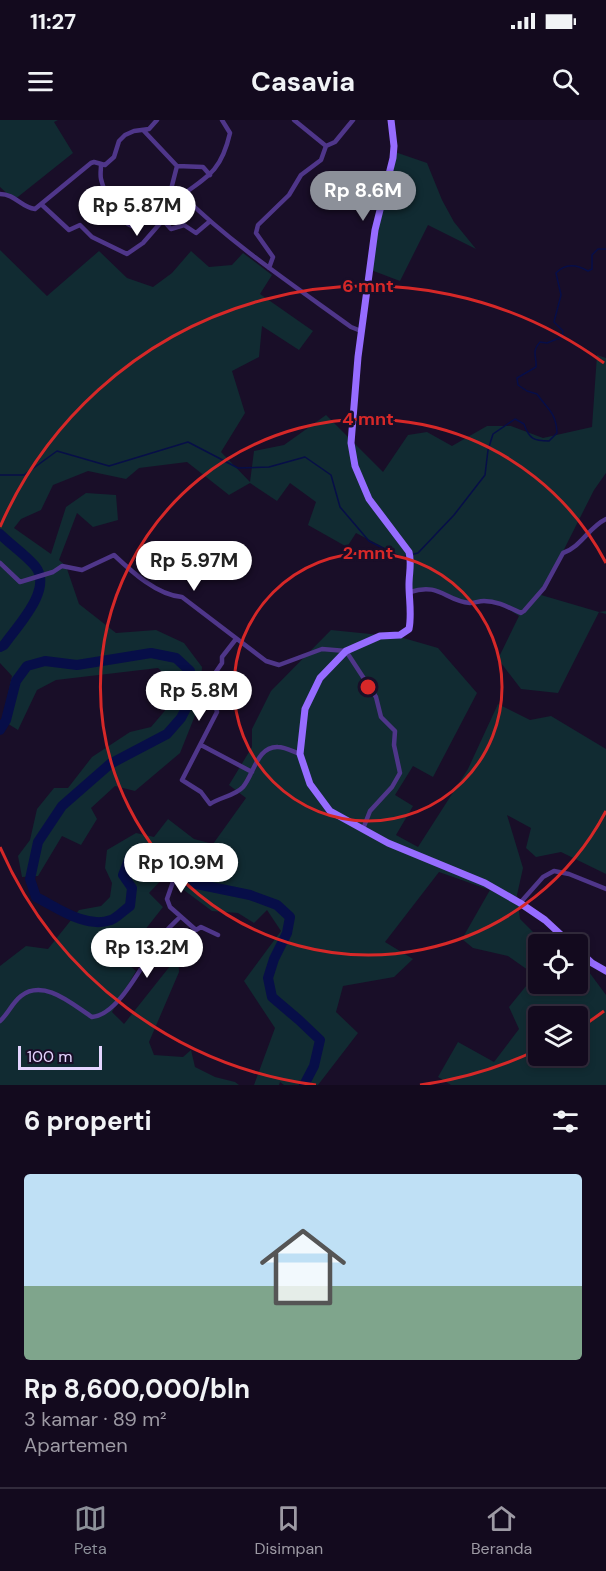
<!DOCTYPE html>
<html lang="id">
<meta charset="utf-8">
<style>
body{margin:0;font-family:"DM Sans",sans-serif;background:#20182b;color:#f1f3f6;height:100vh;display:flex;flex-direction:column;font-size:22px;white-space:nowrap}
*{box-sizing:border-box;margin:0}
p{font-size:20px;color:#9d9aa4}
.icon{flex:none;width:33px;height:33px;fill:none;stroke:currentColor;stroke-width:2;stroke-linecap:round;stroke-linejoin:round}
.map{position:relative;height:965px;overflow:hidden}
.sheet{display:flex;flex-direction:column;background:#130a1e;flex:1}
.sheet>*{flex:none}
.fabs{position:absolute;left:528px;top:814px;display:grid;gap:12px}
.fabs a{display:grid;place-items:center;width:60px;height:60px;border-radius:6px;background:#130a1e;box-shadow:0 3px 9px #0003,0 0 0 2px #322b3c;font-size:30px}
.scale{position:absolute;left:18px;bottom:15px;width:84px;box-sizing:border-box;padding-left:6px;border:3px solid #e5d5ff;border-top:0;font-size:16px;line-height:21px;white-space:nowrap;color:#e5d5ff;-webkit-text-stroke:4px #190e28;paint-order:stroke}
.price{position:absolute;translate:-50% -51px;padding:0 14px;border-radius:21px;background:#fff;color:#222;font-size:20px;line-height:39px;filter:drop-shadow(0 2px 3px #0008)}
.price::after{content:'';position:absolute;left:50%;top:36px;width:18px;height:14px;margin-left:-9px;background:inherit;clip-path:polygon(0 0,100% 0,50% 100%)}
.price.current{background:#8c9099;color:#fff}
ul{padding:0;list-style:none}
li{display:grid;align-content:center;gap:12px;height:318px;padding:0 24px}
li span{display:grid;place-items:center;height:186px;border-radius:6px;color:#555}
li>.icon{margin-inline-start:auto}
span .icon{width:108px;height:108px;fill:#fffc;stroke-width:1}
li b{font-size:26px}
h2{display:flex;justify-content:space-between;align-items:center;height:72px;padding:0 24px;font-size:26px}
.status{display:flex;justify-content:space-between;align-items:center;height:42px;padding:0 30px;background:#130a1e;direction:ltr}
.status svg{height:16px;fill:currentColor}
header{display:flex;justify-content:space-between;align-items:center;height:78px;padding:0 24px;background:#130a1e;font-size:27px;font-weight:700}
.dock{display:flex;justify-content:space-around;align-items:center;height:84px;border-top:2px solid #322b3c;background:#130a1e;font-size:16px;color:#9d9aa4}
.dock a{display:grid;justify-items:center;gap:3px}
.dock .current{color:#8c9099}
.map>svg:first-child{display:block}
.green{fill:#112b32;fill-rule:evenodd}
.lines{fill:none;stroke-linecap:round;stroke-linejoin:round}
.stream{stroke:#070e48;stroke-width:1.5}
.river{stroke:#070e48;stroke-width:10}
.street{stroke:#4f368a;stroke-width:4.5}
.secondary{stroke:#966cff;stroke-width:7}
.ring{fill:none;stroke:#d62828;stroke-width:3}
.centre{fill:#d62828;stroke:#190e28;stroke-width:3}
.ring-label{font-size:18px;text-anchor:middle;font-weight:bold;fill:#d62828;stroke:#190e28;stroke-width:5;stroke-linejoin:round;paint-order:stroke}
</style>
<div class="status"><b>11:27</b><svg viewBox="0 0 49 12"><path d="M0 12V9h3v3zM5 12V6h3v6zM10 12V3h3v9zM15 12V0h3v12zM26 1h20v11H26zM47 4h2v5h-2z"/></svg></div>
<header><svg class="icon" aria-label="menu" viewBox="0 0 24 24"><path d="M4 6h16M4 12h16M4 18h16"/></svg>Casavia<svg class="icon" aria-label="search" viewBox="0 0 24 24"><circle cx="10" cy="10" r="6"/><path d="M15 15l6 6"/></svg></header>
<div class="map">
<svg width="606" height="965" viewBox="0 0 606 965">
<rect width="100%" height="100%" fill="#190e28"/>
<!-- green -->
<path class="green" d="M0,0H58L54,2L73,33L14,80L0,67Z
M395,32L427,43L442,80L454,102L476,129L428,105L400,161L371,150L377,90Z
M0,130L47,176L99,131L127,158L153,167L172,153L191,131L209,147L232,145L243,133L272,155L260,174L313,211L299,230L262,206L259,237L232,251L245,293L221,332L250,362L254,331L284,325L326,295L383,352L408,315L427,312L452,326L487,306H511L543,318L592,307L597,235L606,238V353L594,370L541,475L599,492L606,491V494L599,492L558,573L521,569L498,539L519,496L494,480L466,484L428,470L410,473V441L356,413L347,427L308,405L316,382L290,363L277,381L250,363L229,375L187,342L139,348L126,359L88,351L53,365L41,390L21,399L14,408L51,434L66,387L86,373L116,375L118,400L93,407L77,393L59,440L66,446L79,484L116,513L156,510L184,523L202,547L200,583L180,633L135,671L115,666L91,688L97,699L81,725L62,716L38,756L22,757L18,736L30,720L37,689L54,668H68L92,637L130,612L151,607L174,580L170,559L158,548L56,560L37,570L18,610L2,600L12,556L0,543Z
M331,510L400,517L438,528L477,573L433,657L413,646L395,675L413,686L396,715L418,727L468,649L498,584L530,600L551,596L606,629V754L561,732L536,737L526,728L531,708L507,695L523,748L517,775L520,799L546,825H538V864H578V837L606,875V965H451L438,957L458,922L494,942L519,909L509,887L535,855L508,836L473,828L462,819L490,770L439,752L385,822L413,839L394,857L343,866L336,892L358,913L318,965H284L280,962L279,965H254L275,908L244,861L281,811L267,790L254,803L238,793L212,791L165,756L149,773L163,787L122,839L136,851L112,892L124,904L178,836L179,852L149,922L154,935L183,937L191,930L195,947L215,957L235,962L239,965H0V846L26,826L48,829L79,790L101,786L110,777L112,763L105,748L107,730L136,713L154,717L168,699L194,719L213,724L246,678L229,665L252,627V609L271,571ZM538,897H578V936H538Z"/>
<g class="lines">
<!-- stream -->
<path class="stream" d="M0,355H24L57,331L109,346L188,322L238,348L269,347L305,337L331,355L340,387L369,421L402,438L406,436
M414,434L418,433L454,395L485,355L488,330L493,314L515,299L524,304C529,319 534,321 549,321L557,313C556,292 548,290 537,274L527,271L518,265L517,258L536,247C537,236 531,232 540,222L547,223L562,217L563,211L554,202L561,175L556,153C565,143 576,144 588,151L592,149V135L598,129H606"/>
<!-- river -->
<path class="river" d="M0,414C11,425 25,434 35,446C54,469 17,506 4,525L0,527
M0,610L6,600L16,561L27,546L45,541L77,545L151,533L176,538L190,551L194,573L181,598L167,614L110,644L62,686L38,722L30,759L36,777C58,788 86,809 111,800C118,797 124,790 130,786L132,768L123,755L130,737L142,728L157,729L166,746L182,761L250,775L277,785L290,797L287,813L274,839L268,858L272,877L299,900L320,920L314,946L304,965"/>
<!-- street -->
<path class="street" d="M222,0L230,13C222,48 211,55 182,75C233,125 293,165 351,207L361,211
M294,0L326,26L335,22L353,0
M144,11L177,46L203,47L210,55
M101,45C101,49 100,55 101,59C104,73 120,102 132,106L149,90L163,100L171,109L184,105L196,113L209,102
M0,74C15,74 21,87 35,89L91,43L94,42L105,45L114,37L119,21L125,15L134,11L149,9L157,0
M168,81L177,46
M41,84L69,110L80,105L92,117L127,134L143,123L163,100L168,81L182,75
M269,148L273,137L256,113L258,105L289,75L301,55L321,40L326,26
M0,443L20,462L53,452L62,446L82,450L114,435C132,452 157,475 182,477L266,541L279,545L322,529L346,531L376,577L381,597L395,611L394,625L400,653L392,667L370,691L363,709
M410,472C440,462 445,481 470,483C474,483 479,481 484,481C497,481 508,487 521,493L524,491L544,468L563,433C581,427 589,407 606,399
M236,519L222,537V543L201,574L202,578L216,588L217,592L182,660L201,672L210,684C220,677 235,676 243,667C254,654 257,626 278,627C285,627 294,632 300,634
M201,625L252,652
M175,756L167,779L170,787L196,810L201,807L218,815
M520,783L543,757L554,751L569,754L606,769
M0,901C8,894 12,883 21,876C44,858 73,885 92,897C120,895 145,838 161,818C166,810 173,804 180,797"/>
<!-- secondary -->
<path class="secondary" d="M391,0L394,26L393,38L375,110L358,237L351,323L355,346L369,379L409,432C412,443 409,453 409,465C409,480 412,494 409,509L400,515L380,516L346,531L320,558L305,589L300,634L310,664L330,691L388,723L485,763L520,783L545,800L572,825
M578,830L592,843L606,851"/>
</g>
<!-- distance rings -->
<g class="ring">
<circle cx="368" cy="567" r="134"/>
<path d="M606 691A268 268 0 1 1 606 443"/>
<path d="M604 891A401 401 0 0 1 578 909M537 930A401 401 0 0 1 420 965M316 965A401 401 0 0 1 0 727M0 407A401 401 0 0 1 604 243"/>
</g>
<circle cx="368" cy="567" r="9" class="centre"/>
<g class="ring-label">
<text x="368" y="172">6 mnt</text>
<text x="368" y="305">4 mnt</text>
<text x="368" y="439">2 mnt</text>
</g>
</svg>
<div class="fabs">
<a><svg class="icon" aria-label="locate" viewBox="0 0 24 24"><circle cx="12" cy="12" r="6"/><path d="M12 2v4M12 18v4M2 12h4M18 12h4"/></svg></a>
<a><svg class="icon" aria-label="layers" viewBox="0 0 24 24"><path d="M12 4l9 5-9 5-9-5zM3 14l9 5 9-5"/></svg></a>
</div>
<div class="scale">100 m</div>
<b class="price current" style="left:363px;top:102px">Rp 8.6M</b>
<b class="price" style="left:137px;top:117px">Rp 5.87M</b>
<b class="price" style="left:194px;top:472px">Rp 5.97M</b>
<b class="price" style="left:199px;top:602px">Rp 5.8M</b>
<b class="price" style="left:181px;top:774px">Rp 10.9M</b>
<b class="price" style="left:147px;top:859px">Rp 13.2M</b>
</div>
<section class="sheet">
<h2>6 properti<svg class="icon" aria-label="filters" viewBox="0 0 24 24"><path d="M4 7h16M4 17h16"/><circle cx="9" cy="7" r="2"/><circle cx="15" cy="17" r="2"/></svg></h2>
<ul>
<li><span style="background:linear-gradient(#bfe0f5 60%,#7fa58c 0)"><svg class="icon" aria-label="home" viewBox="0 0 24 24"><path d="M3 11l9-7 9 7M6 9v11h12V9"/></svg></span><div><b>Rp 8,600,000/bln</b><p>3 kamar · 89 m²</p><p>Apartemen</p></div></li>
</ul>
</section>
<nav class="dock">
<a class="current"><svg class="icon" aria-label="map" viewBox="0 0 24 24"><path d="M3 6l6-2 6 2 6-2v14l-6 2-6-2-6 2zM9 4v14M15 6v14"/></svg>Peta</a>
<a><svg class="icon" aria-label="saved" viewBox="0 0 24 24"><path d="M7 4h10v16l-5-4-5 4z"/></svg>Disimpan</a>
<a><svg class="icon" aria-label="home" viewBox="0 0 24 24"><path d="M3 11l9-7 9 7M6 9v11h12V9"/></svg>Beranda</a>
</nav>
